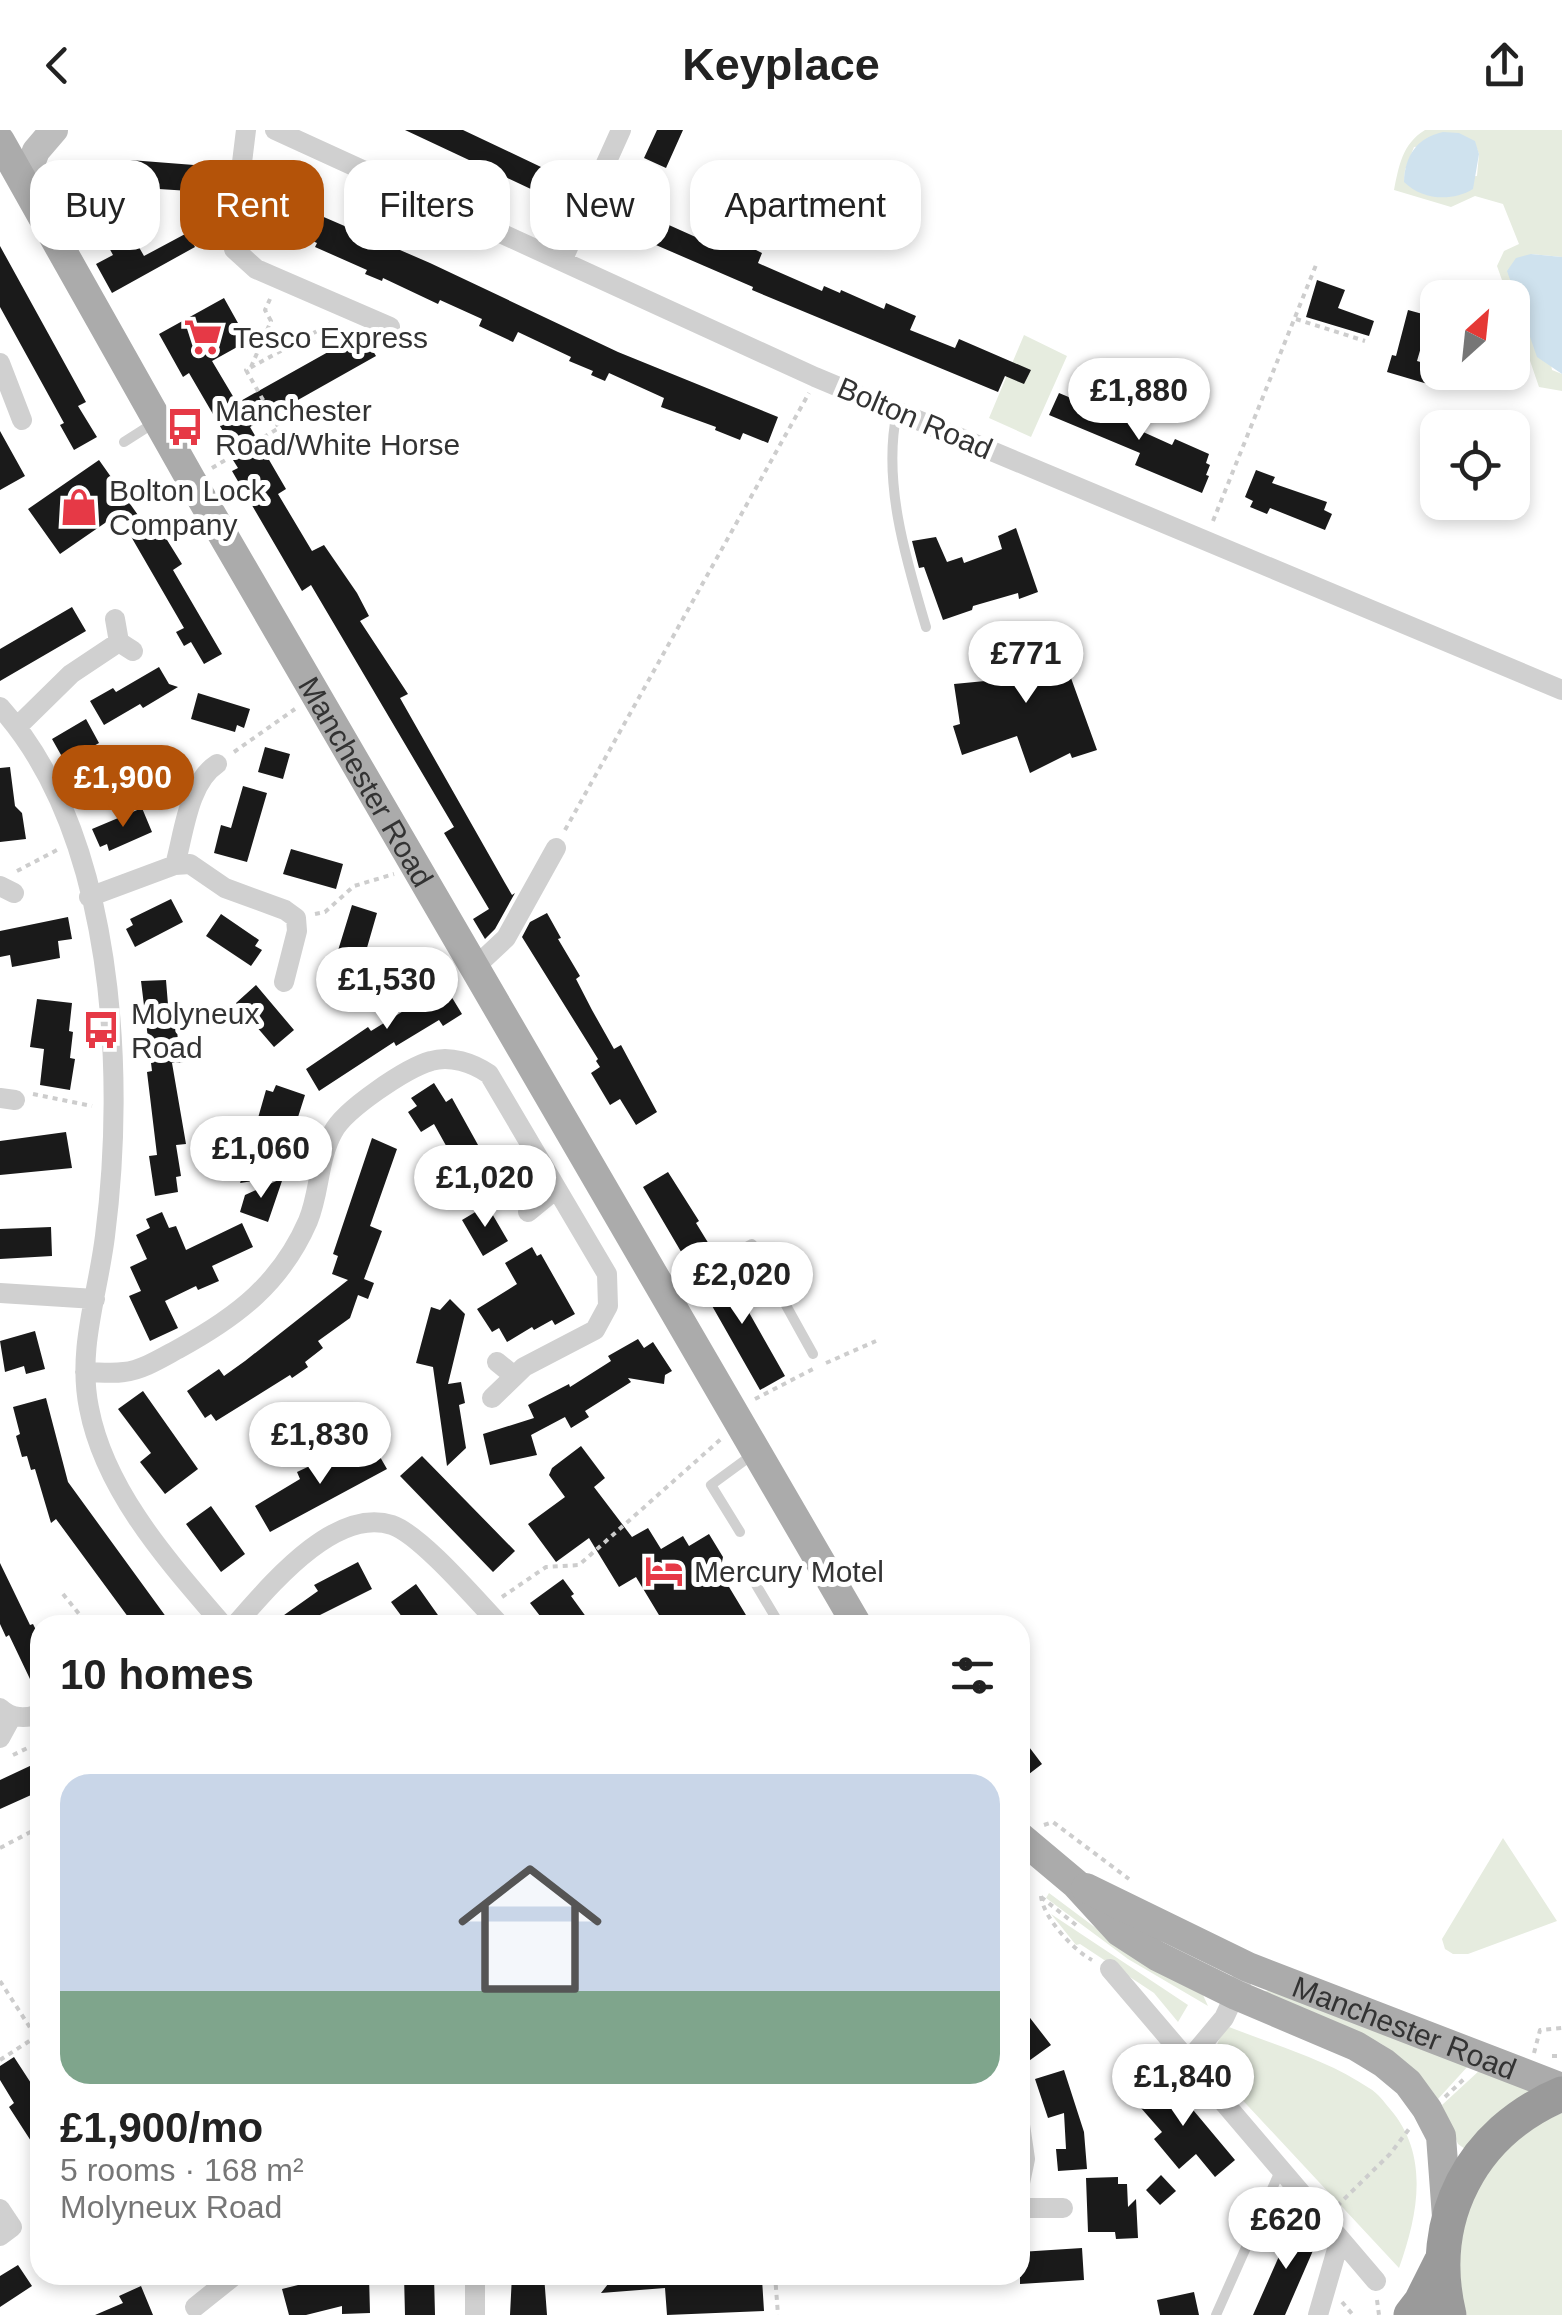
<!DOCTYPE html>
<meta charset="utf-8">
<style>
body{margin:0;font-family:Arial,sans-serif;background:#f6f6f6;color:#222;height:100vh;display:flex;flex-direction:column;font-size:38px;white-space:nowrap}
*{box-sizing:border-box;margin:0}
p{font-size:32px;color:#767676}
.icon{flex:none;width:55px;height:55px;fill:none;stroke:currentColor;stroke-width:2;stroke-linecap:round;stroke-linejoin:round}
.map{position:relative;flex:1;overflow:hidden}
.sheet{position:absolute;left:30px;top:1485px;width:1000px;height:670px;display:flex;flex-direction:column;background:#fff;border-radius:30px;box-shadow:0 5px 15px #0003}
.sheet>*{flex:none}
.banner{position:absolute;left:30px;top:30px;width:1000px;height:90px;display:flex;gap:20px}
.needle{width:65px;rotate:27deg}
.fabs{position:absolute;left:1420px;top:150px;display:grid;gap:20px}
.fabs a{display:grid;place-items:center;width:110px;height:110px;border-radius:20px;background:#fff;box-shadow:0 5px 15px #0003;font-size:50px}
.price{position:absolute;translate:-50% -85px;padding:0 22px;border-radius:35px;background:#fff;color:#222;font-size:32px;line-height:65px;filter:drop-shadow(0 2px 5px #0008)}
.price::after{content:'';position:absolute;left:50%;top:60px;width:30px;height:22px;margin-left:-15px;background:inherit;clip-path:polygon(0 0,100% 0,50% 100%)}
.price.current{background:#b45309;color:#fff}
ul{padding:0;list-style:none}
li{display:grid;align-content:center;gap:20px;height:530px;padding:0 30px}
li span{display:grid;place-items:center;height:310px;border-radius:30px;color:#555}
li>.icon{margin-inline-start:auto}
span .icon{width:180px;height:180px;fill:#fffc;stroke-width:1}
li b{font-size:42px}
h2{display:flex;justify-content:space-between;align-items:center;height:120px;padding:0 30px;font-size:42px}
.pill{padding:0 35px;border-radius:30px;background:#fff;box-shadow:0 5px 15px #0003;font-size:35px;line-height:90px}
.pill.current{background:#b45309;color:#fff}
header{display:flex;justify-content:space-between;align-items:center;height:130px;padding:0 30px;background:#fff;font-size:45px;font-weight:600}
.map>svg:first-child{display:block}
.green{fill:#e6ecdf;fill-rule:evenodd}
.water{fill:#cfe2ee}
.building{fill:#1a1a1a}
.lines{fill:none;stroke-linecap:round;stroke-linejoin:round}
.path{stroke:#cdcdcd;stroke-width:4;stroke-dasharray:5 5;stroke-linecap:butt}
.lane{stroke:#d0d0d0;stroke-width:10}
.street{stroke:#d0d0d0;stroke-width:20}
.secondary{stroke:#bdbdbd;stroke-width:28}
.primary{stroke:#ababab;stroke-width:30}
.highway{stroke:#9a9a9a;stroke-width:35}
.labels{text-anchor:middle;dominant-baseline:central;stroke-width:10;stroke-linejoin:round;paint-order:stroke}
.poi-label{font-size:30px;fill:#333;stroke:#fff;text-anchor:start}
.street-label{font-size:30px;fill:#333;stroke:#fff}
</style>
<header><svg class="icon" aria-label="back" viewBox="0 0 24 24"><path d="M15 5l-7 7 7 7"/></svg>Keyplace<svg class="icon" aria-label="share" viewBox="0 0 24 24"><path d="M12 15V3M7 8l5-5 5 5M5 13v7h14v-7"/></svg></header>
<div class="map">
<svg width="1562" height="2185" viewBox="0 0 1562 2185">
<rect width="100%" height="100%" fill="#fff"/>
<!-- green -->
<path class="green" d="M1425,0H1562V127L1531,124L1552,240L1562,244V261L1539,257L1513,181L1512,168L1508,167L1497,136L1504,121L1519,114L1503,74L1475,66L1451,77L1394,60C1399,36 1402,14 1425,0ZM1474,11L1479,24L1477,46L1404,52L1405,40L1414,17Z
M1024,205L1067,226L1031,307L989,288Z
M1503,1708L1557,1791L1468,1824H1453L1445,1819L1442,1809Z
M1049,1763L1140,1831L1203,1865L1208,1876L1128,1829L1046,1768Z
M1051,1784L1188,1875L1178,1892L1154,1863L1080,1814L1076,1815Z
M1274,1858L1469,1935L1438,1969C1422,1946 1404,1928 1380,1913L1266,1866L1264,1862Z
M1229,1897C1275,1915 1328,1930 1369,1958C1378,1963 1384,1972 1390,1979C1430,2025 1418,2085 1399,2138L1221,1947C1214,1927 1212,1913 1229,1897Z
M1480,1940L1532,1958L1465,2019L1458,2014L1442,1975Z
M1562,1983V2185H1467C1440,2104 1485,2014 1562,1983Z"/>
<!-- water -->
<path class="water" d="M1443,2L1459,3L1475,11L1479,24L1473,59C1452,72 1422,70 1404,52C1405,25 1417,8 1443,2Z
M1531,124L1562,127V244L1537,227L1507,141L1516,128Z"/>
<!-- building -->
<path class="building" d="M405,0H463L562,47L552,69Z
M657,0H683L666,38L644,28Z
M130,30L207,36L205,62L128,57Z
M96,42L144,126L187,103L195,117L112,163L96,134L113,125L74,54Z
M266,62L430,133L618,222L778,287L768,313L743,303L740,310L715,300L716,297L661,277L664,268L609,243L605,251L591,245L593,241L569,231L571,227L518,202L513,212L479,196L482,189L440,170L438,174L383,148L382,151L365,144L367,140L315,117L317,113L256,86Z
M622,74L709,113L712,105L746,120L748,116L762,123L758,133L822,161L824,156L840,163L841,160L884,179L886,173L916,186L910,200L955,218L959,209L1031,240L1024,254L1005,246L998,262L752,160L753,157L612,96Z
M0,116L86,272L78,276L97,307L74,320L60,295L64,293L0,177Z
M1317,150L1345,160L1338,178L1374,191L1369,206L1306,187Z
M224,168L248,211L212,231L237,273L362,203L376,226L250,297L286,359L278,364L312,421L324,415L357,463L369,486L360,491L408,564L400,568L505,753L512,765L515,763L495,799L485,809L473,789L489,779L444,703L454,697L311,455L302,461L232,341L238,338L233,330L238,327L189,243L183,247L159,204Z
M1408,180L1430,186L1417,231L1438,237L1431,255L1387,242L1392,225L1396,226Z
M1059,263L1143,298L1141,301L1172,315L1175,309L1209,324L1206,333L1210,335L1206,345L1209,346L1202,363L1135,335L1140,323L1049,285Z
M0,301L25,346L0,360Z
M99,330L145,395L154,389L182,434L173,440L222,524L204,534L191,512L184,516L176,502L184,498L118,384L60,424L28,379Z
M1256,340L1275,347L1272,353L1327,372L1324,380L1332,384L1325,400L1270,378L1267,384L1250,377L1253,371L1245,367Z
M1016,398L1038,462L1019,469L1018,463L973,476L972,480L943,490L924,437L919,438L912,411L936,407L947,432L962,427L964,433L1002,419L998,406Z
M72,477L86,501L0,551V519Z
M1054,501L1097,620L1072,628L1070,623L1030,643L1017,606L962,625L953,596L960,594L954,554L1006,549L996,523Z
M159,537L169,554L178,557L143,578L140,574L104,595L90,571L113,558L116,562Z
M198,563L250,579L244,598L237,595L235,602L191,589Z
M86,589L99,613L65,632L52,609Z
M265,617L290,624L283,649L258,642Z
M166,626L179,638L173,645L177,649L161,669L148,658L158,647L152,642Z
M10,637L15,676L22,683L26,709L0,712V638Z
M243,656L267,663L247,732L214,723L221,695L231,698Z
M142,678L152,702L109,721L107,714L100,717L92,699Z
M291,719L343,734L336,759L283,744Z
M171,769L183,792L135,817L126,799L133,795L130,789Z
M352,775L377,783L362,835L336,827Z
M547,783L561,808L558,809L580,846L576,849L592,880L614,919L621,915L657,982L636,995L620,969L610,975L591,943L600,937L596,931L598,929L522,807L530,792Z
M221,784L259,810L255,816L262,820L251,836L206,806Z
M68,787L72,809L58,811L60,828L12,837L10,825L0,827V801Z
M420,833L440,866L448,861L462,884L443,896L439,890L396,916L394,912L319,961L306,939L368,897L371,901L418,872L412,862Z
M166,850L169,887L176,886L178,912L183,911L185,932L172,933L186,1014L176,1015L181,1046L176,1047L178,1062L155,1066L149,1026L157,1025L147,942L152,941L141,851Z
M256,855L294,900L274,917L236,873Z
M37,869L72,873L69,901L73,902L70,928L75,929L70,960L40,955L44,919L30,917Z
M434,953L446,972L452,968L503,1060L479,1075L434,994L421,1002L408,982L417,976L411,968Z
M276,955L305,965L279,1047L240,1053L253,1017L250,1016L266,960L273,962Z
M66,1002L72,1038L0,1045V1011Z
M372,1008L397,1019L370,1096L382,1101L364,1149L374,1153L368,1169L358,1165L350,1188L318,1211L323,1218L305,1232L308,1237L292,1248L290,1245L216,1291L211,1284L205,1288L187,1261L219,1239L224,1246L245,1231L348,1150L332,1144L338,1126L333,1124Z
M668,1042L699,1091L696,1093L715,1124L690,1137L643,1057Z
M283,1048L268,1092L240,1082L245,1065Z
M487,1075L508,1111L483,1126L462,1090Z
M162,1082L169,1098L176,1096L186,1120L242,1093L253,1117L212,1136L219,1151L198,1160L196,1156L165,1171L178,1198L150,1211L129,1166L141,1161L130,1137L147,1129L136,1105L150,1098L146,1089Z
M51,1097L52,1126L0,1129V1099Z
M532,1117L537,1126L541,1124L575,1184L555,1195L552,1190L534,1200L532,1197L507,1212L499,1198L492,1202L477,1179L517,1154L505,1133Z
M734,1136L743,1151L734,1156L785,1246L760,1260L699,1153Z
M450,1169L465,1184L448,1254L461,1252L465,1273L459,1275L466,1318L447,1336L433,1237L416,1233L431,1177L440,1180Z
M35,1201L45,1239L26,1244L24,1236L5,1242L0,1211Z
M638,1209L644,1218L653,1212L672,1241L665,1245L664,1254L628,1248L631,1252L585,1281L589,1287L571,1298L565,1287L531,1305L537,1325L490,1335L483,1304L534,1288L528,1275L569,1254L570,1257L611,1231L608,1226Z
M143,1261L198,1339L165,1364L140,1332L151,1323L118,1279Z
M46,1268L68,1352L172,1495H134L56,1389L51,1393L35,1339L31,1340L27,1326L22,1327L16,1306L20,1304L13,1277Z
M372,1313L387,1339L270,1402L255,1376L300,1349L297,1342L314,1334L318,1342Z
M581,1316L605,1348L594,1357L632,1407L648,1398L661,1419L683,1406L689,1416L709,1404L723,1427L720,1442L752,1495H665L636,1447L619,1457L589,1408L556,1432L528,1394L565,1367L549,1345L552,1338Z
M422,1326L515,1421L493,1442L400,1346Z
M211,1376L245,1424L221,1442L186,1394Z
M358,1432L372,1459L316,1487L322,1495H270L318,1461L314,1455Z
M0,1433L30,1495L33,1494L40,1508V1570L9,1505L6,1507L0,1494Z
M563,1449L574,1464L571,1466L592,1495H547L530,1473Z
M416,1454L445,1495H408L391,1472Z
M1020,1605L1042,1634L1020,1651Z
M32,1635L34,1638L40,1636V1661L0,1679V1650Z
M1020,1875L1051,1915L1026,1933L1020,1925Z
M14,1927L40,1967V2025L9,1977L14,1973L0,1950V1936Z
M1064,1940L1084,2002L1087,2039L1058,2041L1056,2019H1066L1064,1983L1048,1988L1035,1949Z
M1163,1944L1235,2030L1215,2047L1196,2024L1179,2039L1154,2009L1162,2002L1141,1978L1150,1970L1142,1961Z
M1161,2045L1176,2061L1160,2075L1146,2060Z
M1118,2047V2054H1127L1128,2077L1136,2069L1138,2108L1116,2109L1115,2102H1088L1086,2048Z
M1289,2087L1315,2116L1285,2185H1253L1284,2115L1279,2112Z
M1082,2118L1084,2150L1020,2154V2122Z
M18,2135L32,2156L0,2177V2146Z
M369,2145L370,2183L342,2184V2176L306,2185H289L282,2159L330,2147Z
M404,2145H434L435,2185H405Z
M512,2145H544L547,2185H510Z
M615,2145H674L675,2154L762,2149L764,2181L667,2185L665,2158L601,2163Z
M141,2156L153,2185H95L123,2173L119,2166Z
M1194,2162L1199,2185H1160L1157,2170Z"/>
<g class="lines">
<!-- path -->
<path class="path" d="M1296,189L1365,211
M251,237L271,191L265,180L270,169
M212,338L279,298L246,240L330,194
M1213,391L1316,135
M234,622L295,579
M565,700L809,263
M17,741L57,720
M315,784L325,782L354,756L394,744
M33,964L92,976
M826,1233L876,1211
M755,1269L813,1239
M63,1464L88,1495
M502,1467L546,1437L579,1435L721,1309
M13,1625L40,1612
M1044,1695L1053,1692L1129,1749
M0,1718L40,1697
M1041,1766C1043,1787 1073,1820 1092,1830
M1041,1767L1076,1795
M0,1851L40,1913
M1534,1923L1540,1900L1562,1898
M1552,1926H1562
M0,1930L34,1908
M1445,1967L1464,1949
M1337,2076L1390,2024L1409,1999
M775,2145L778,2185
M1377,2170L1379,2185
M1342,2172L1353,2185"/>
<!-- lane -->
<path class="lane" d="M897,282C882,351 906,430 926,497
M124,312L157,291
M665,1161L752,1114L813,1224
M740,1402L711,1355L752,1325
M749,1443L780,1495
M1216,2185L1280,2041"/>
<!-- street -->
<path class="street" d="M246,0L238,65L229,90L234,119L256,139L390,197
M275,0L815,247L1562,560
M562,131L621,0
M0,233L22,290
M115,489L119,512L133,521
M0,577C115,705 126,943 105,1106C98,1164 77,1219 89,1278C105,1362 169,1432 223,1495
M17,597L71,544L119,512
M175,735C184,703 188,653 217,634
M0,756L14,763
M89,767L175,735L190,734L225,758L285,780L296,788L297,801L284,852
M475,837L506,808L556,718
M0,968L15,970
M528,1082L556,1059
M0,1163L95,1169
M497,1232L513,1245
M85,1242C98,1242 111,1244 124,1242C143,1240 163,1227 180,1218C238,1186 281,1153 308,1091C320,1062 318,1029 333,1002C344,980 406,938 431,931C450,925 473,933 489,944L607,1144L608,1176L595,1200L524,1237L492,1268
M235,1495C268,1458 334,1376 392,1395C421,1405 477,1471 500,1495
M0,1578C12,1589 25,1589 40,1584
M0,1608L12,1586
M1110,1839L1376,2151
M1188,1931L1224,1888L1248,1837
M1020,1995L1025,2029L1020,2053
M1020,2078H1063
M0,2079L12,2097L0,2106
M475,2145V2185
M195,2177L235,2145
M1318,2185L1340,2109"/>
<!-- secondary -->
<path class="secondary" d="M24,52L36,21L54,0"/>
<!-- primary -->
<g class="primary">
<path id="s1" d="M0,11L191,350L857,1495"/>
<path d="M1020,1707L1076,1754L1120,1802L1157,1826L1236,1865L1356,1916L1384,1933L1408,1953L1427,1979L1441,2006L1447,2087"/>
<path id="s2" d="M1086,1758L1248,1837L1562,1958"/>
</g>
<!-- highway -->
<path class="highway" d="M1411,2185L1421,2172L1441,2132
M1449,2185C1426,2089 1471,2002 1562,1964"/>
</g>
<!-- icons -->
<defs>
<g id="supermarket-bare" transform="scale(3)"><path d="M-6-5.5h2.5l.6 2H6L4.5 2H-2.5L-4.4-4H-6ZM-1.5 3.2a1.3 1.3 0 1 0 .1 0ZM3 3.2a1.3 1.3 0 1 0 .1 0Z" fill="#e63946" stroke="#fff" stroke-width="2.5" paint-order="stroke"/></g>
<g id="bus-bare" transform="scale(3)"><path d="M-5-6H5V4H4V6H2V4H-2V6H-4V4H-5ZM-3.5-4V0h7V-4ZM-3.5 1.2v1.5H-2V1.2ZM2 1.2v1.5H3.5V1.2Z" fill="#e63946" stroke="#fff" stroke-width="2.5" paint-order="stroke"/></g>
<g id="shop-bare" transform="scale(3)"><path d="M-5-2.5h2.3a2.7 3.5 0 0 1 5.4 0H5L5.5 6h-11ZM-1.5-2.5h3a1.5 2.3 0 0 0-3 0Z" fill="#e63946" stroke="#fff" stroke-width="2.5" paint-order="stroke"/></g>
<g id="hotel-bare" transform="scale(3)"><path d="M-6-4.5h1.5V1H6V5H4.5V3h-9V5H-6ZM-4 0a1.8 1.8 0 1 1 3.6 0ZM.5 0V-2.5h3Q6-2.5 6 0Z" fill="#e63946" stroke="#fff" stroke-width="2.5" paint-order="stroke"/></g>
</defs>
<g fill-rule="evenodd">
<use href="#supermarket-bare" x="203" y="207"/>
<use href="#bus-bare" x="185" y="297"/>
<use href="#shop-bare" x="79" y="377"/>
<use href="#bus-bare" x="101" y="900"/>
<use href="#hotel-bare" x="664" y="1441"/>
</g>
<g class="labels">
<!-- poi labels -->
<g class="poi-label">
<text x="233" y="207">Tesco Express</text>
<text x="215" y="280">Manchester<tspan x="215" dy="34">Road/White Horse</tspan></text>
<text x="109" y="360">Bolton Lock<tspan x="109" dy="34">Company</tspan></text>
<text x="131" y="883">Molyneux<tspan x="131" dy="34">Road</tspan></text>
<text x="694" y="1441">Mercury Motel</text>
</g>
<!-- street labels -->
<g class="street-label">
<text transform="translate(915 288) rotate(23)">Bolton Road</text>
<text stroke="none"><textPath href="#s1" startOffset="738">Manchester Road</textPath></text>
<text stroke="none"><textPath href="#s2" startOffset="348">Manchester Road</textPath></text>
</g>
</g>
</svg>
<div class="fabs">
<a><svg class="needle" viewBox="-14 -14 28 28"><path d="M0-13l5 13h-10z" fill="#e53935"/><path d="M0 13l5-13h-10z" fill="#767676"/></svg></a>
<a><svg class="icon" aria-label="locate" viewBox="0 0 24 24"><circle cx="12" cy="12" r="6"/><path d="M12 2v4M12 18v4M2 12h4M18 12h4"/></svg></a>
</div>
<b class="price" style="left:1139px;top:313px">£1,880</b>
<b class="price" style="left:1026px;top:576px">£771</b>
<b class="price current" style="left:123px;top:700px">£1,900</b>
<b class="price" style="left:387px;top:902px">£1,530</b>
<b class="price" style="left:261px;top:1071px">£1,060</b>
<b class="price" style="left:485px;top:1100px">£1,020</b>
<b class="price" style="left:742px;top:1197px">£2,020</b>
<b class="price" style="left:320px;top:1357px">£1,830</b>
<b class="price" style="left:1183px;top:1999px">£1,840</b>
<b class="price" style="left:1286px;top:2142px">£620</b>
<div class="banner">
<a class="pill">Buy</a>
<a class="pill current">Rent</a>
<a class="pill">Filters</a>
<a class="pill">New</a>
<a class="pill">Apartment</a>
</div>
<section class="sheet">
<h2>10 homes<svg class="icon" aria-label="filters" viewBox="0 0 24 24"><path d="M4 7h16M4 17h16"/><circle cx="9" cy="7" r="2"/><circle cx="15" cy="17" r="2"/></svg></h2>
<ul>
<li><span style="background:linear-gradient(#c9d6e8 70%,#7fa58c 0)"><svg class="icon" aria-label="home" viewBox="0 0 24 24"><path d="M3 11l9-7 9 7M6 9v11h12V9"/></svg></span><div><b>£1,900/mo</b><p>5 rooms · 168 m²</p><p>Molyneux Road</p></div></li>
</ul>
</section>
</div>
